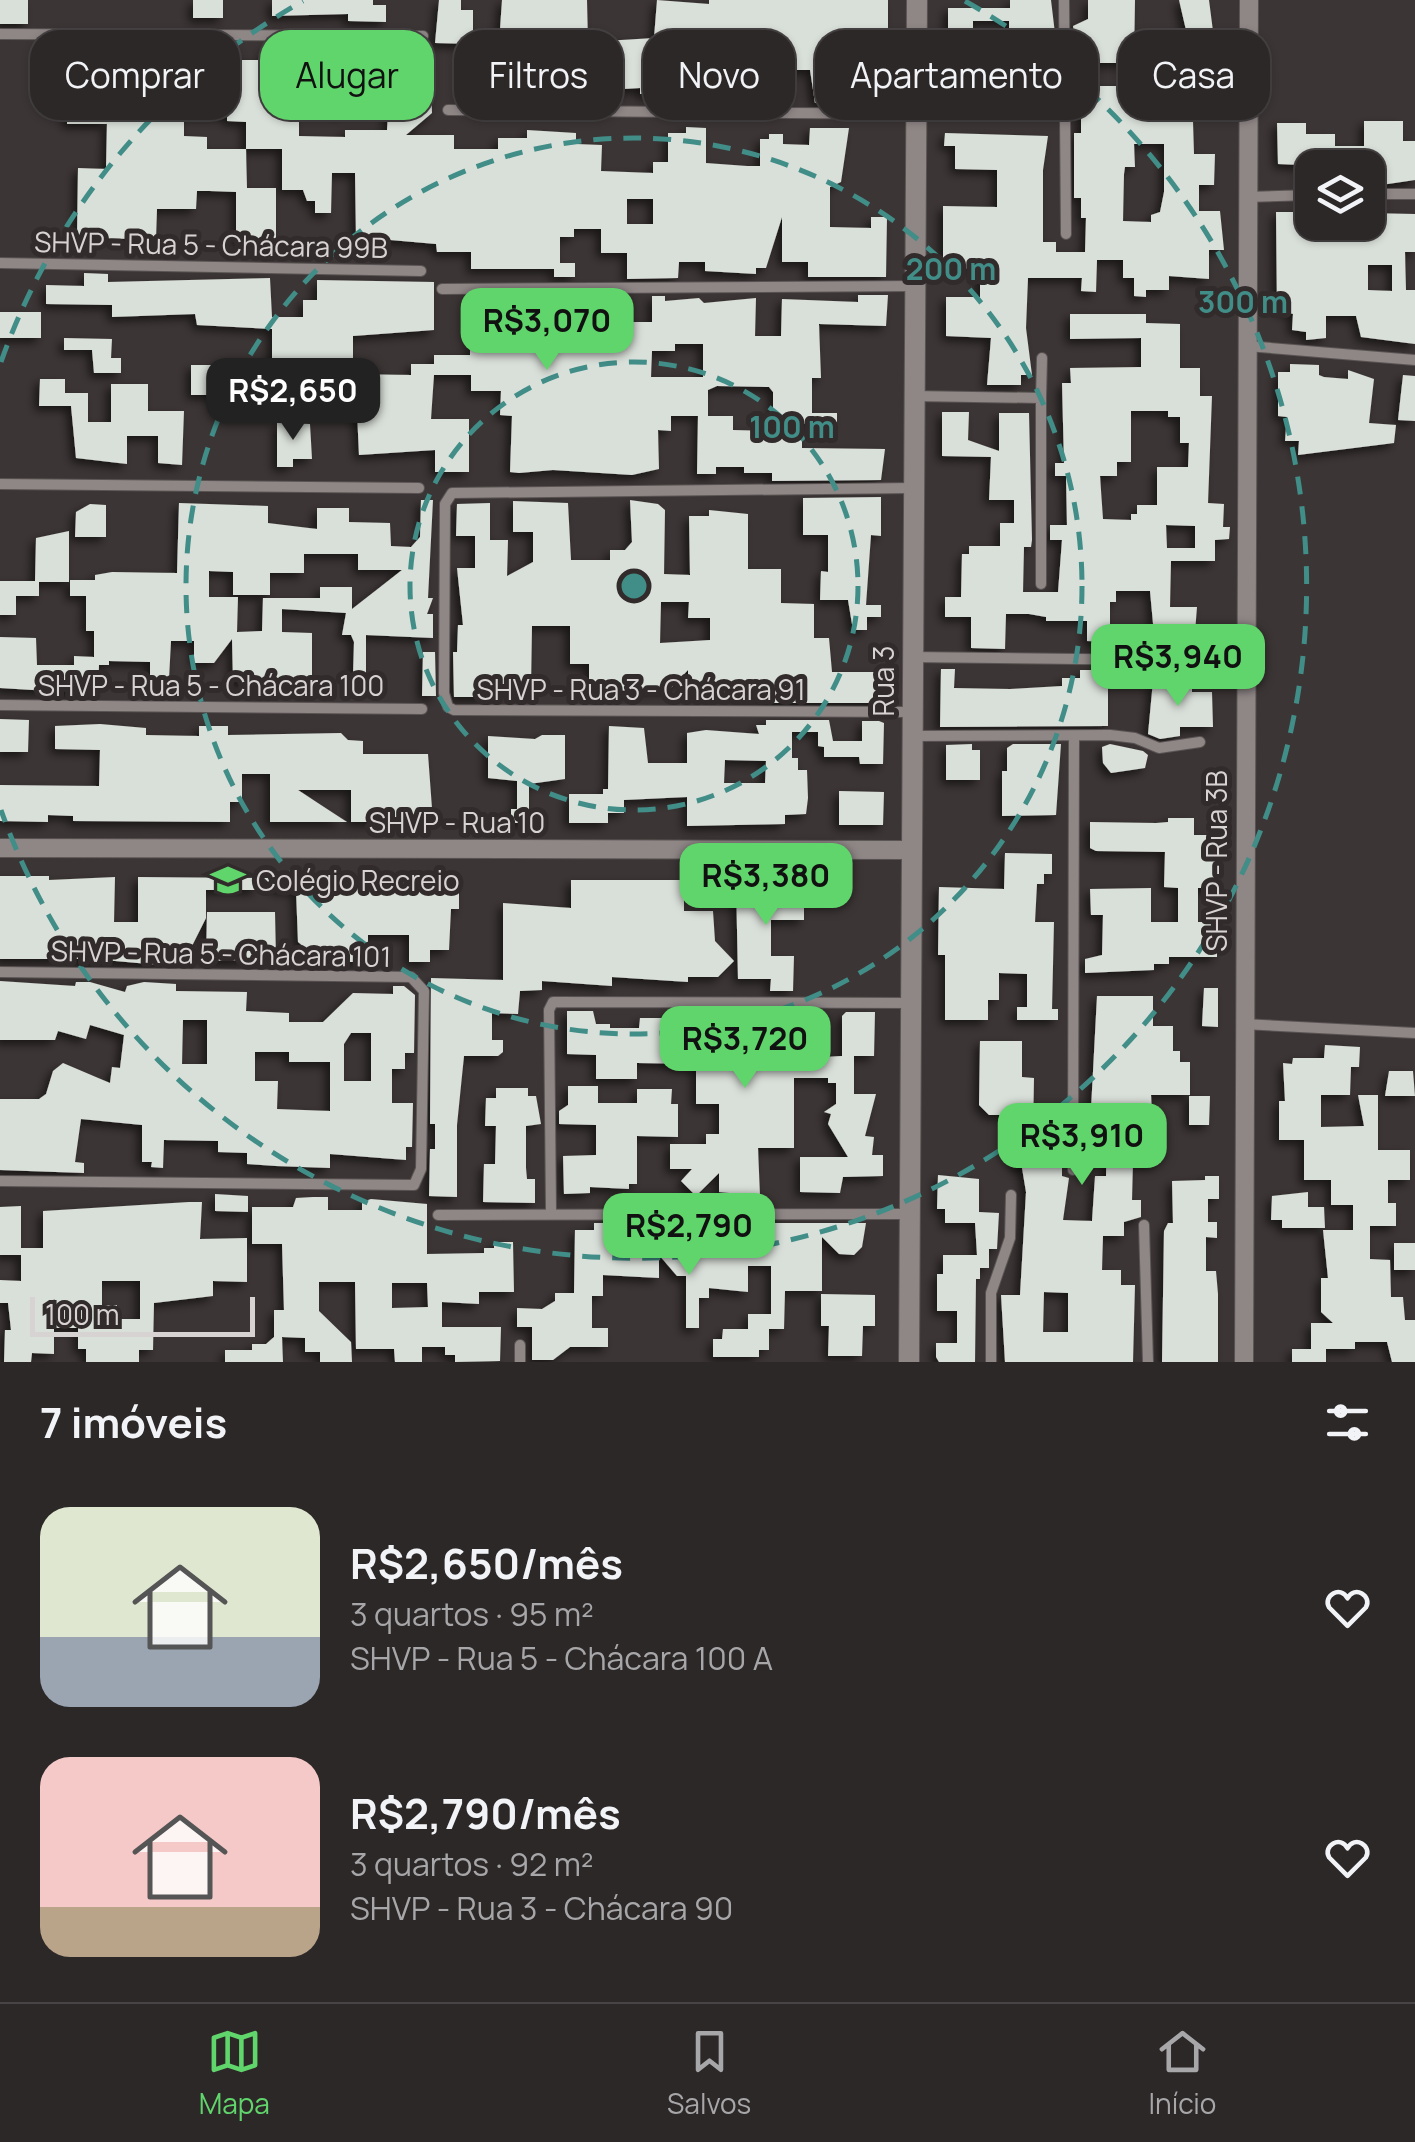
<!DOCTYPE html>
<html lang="pt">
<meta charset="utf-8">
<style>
body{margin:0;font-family:Manrope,sans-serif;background:#353030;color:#f1f3f6;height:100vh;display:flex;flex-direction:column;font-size:38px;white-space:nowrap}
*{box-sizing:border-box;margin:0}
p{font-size:32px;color:#a7a6a8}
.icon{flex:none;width:55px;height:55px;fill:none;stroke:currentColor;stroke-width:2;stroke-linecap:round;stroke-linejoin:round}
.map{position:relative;height:1362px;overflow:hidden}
.panel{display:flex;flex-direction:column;background:#2d2828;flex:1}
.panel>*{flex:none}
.banner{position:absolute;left:30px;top:30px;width:1355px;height:90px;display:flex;gap:20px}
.buttons{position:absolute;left:1295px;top:150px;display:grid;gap:20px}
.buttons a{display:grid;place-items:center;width:90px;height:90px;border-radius:20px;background:#2d2828;box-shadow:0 2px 8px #0004,0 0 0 2px #484445;font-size:50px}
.scale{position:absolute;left:30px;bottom:25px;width:225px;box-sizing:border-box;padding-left:10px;border:5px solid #d8d3d3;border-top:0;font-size:28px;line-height:35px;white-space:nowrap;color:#d8d3d3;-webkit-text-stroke:8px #322b2b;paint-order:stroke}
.price{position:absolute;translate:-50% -85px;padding:0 22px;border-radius:20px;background:#60d56b;color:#111;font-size:32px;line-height:65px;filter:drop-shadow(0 2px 5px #0008)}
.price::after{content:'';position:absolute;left:50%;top:60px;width:30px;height:22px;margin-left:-15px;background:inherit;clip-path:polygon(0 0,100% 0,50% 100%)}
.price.active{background:#222;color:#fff}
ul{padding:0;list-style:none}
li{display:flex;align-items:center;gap:30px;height:250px;padding:0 40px}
li span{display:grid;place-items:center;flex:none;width:280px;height:200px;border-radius:30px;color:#555}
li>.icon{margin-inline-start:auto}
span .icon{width:120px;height:120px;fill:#fffc;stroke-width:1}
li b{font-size:42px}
h2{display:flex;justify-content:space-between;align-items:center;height:120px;padding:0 40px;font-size:42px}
.chip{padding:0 35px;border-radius:30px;background:#2d2828;box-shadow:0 2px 8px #0004,0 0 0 2px #484445;font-size:35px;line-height:90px}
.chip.active{background:#60d56b;color:#111}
.tab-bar{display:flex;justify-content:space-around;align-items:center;height:140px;border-top:2px solid #484445;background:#2d2828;font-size:28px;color:#a7a6a8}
.tab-bar a{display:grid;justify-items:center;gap:5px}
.tab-bar .active{color:#60d56b}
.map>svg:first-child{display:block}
.building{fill:#d9dfd9;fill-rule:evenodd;filter:url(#shadow)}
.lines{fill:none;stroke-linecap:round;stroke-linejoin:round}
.minor-casing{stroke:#595453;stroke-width:12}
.tertiary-casing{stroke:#595453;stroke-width:20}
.secondary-casing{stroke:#595453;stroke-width:22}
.minor{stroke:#8f8686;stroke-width:10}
.tertiary{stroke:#8f8686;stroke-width:18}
.secondary{stroke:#8f8686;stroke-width:20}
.ring{fill:none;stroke:#418d87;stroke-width:5;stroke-dasharray:18 12}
.labels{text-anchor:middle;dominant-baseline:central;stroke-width:10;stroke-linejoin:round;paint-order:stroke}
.street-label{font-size:28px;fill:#d8d3d3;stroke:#322b2b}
.poi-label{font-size:28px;fill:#d8d3d3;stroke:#322b2b;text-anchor:start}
.centre{fill:#418d87;stroke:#322b2b;stroke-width:5}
.ring-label{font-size:30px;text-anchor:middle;font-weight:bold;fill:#418d87;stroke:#322b2b;stroke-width:10;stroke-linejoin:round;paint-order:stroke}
</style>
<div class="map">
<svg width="1415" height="1362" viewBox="0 0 1415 1362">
<defs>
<filter id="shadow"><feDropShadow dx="-4.5" dy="4.5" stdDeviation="5" flood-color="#0009"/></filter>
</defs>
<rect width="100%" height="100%" fill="#3c3535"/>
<!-- building -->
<path class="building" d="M0,0H28V24H0Z
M193,0H223V18H193Z
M272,0H373V5H386V22L348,21V14L272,16Z
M439,0H461V10H473V44L435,43Z
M502,0H587L588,42L654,38L657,0L709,4V0H888V75H859L858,104L815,103L810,70H784V61H757V91H749V97L680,93V84H654V94H640V88L575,92L574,78L550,79V91L524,92L525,57H498L499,101H486V83L465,82V70H477V44H499Z
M1010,0H1051L1056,42H1027V33H1009V21H973V38L948,41V8H1010Z
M1088,0H1135L1134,63H1078L1073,26L1088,19Z
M1179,0H1209L1214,39L1189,43Z
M175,48H187V60H265V49H277V99H299V136L345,137V130H387L390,79H422V86H431L432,113L406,135H454V149H498V138H527V130L576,133V144L602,145L601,171L653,173V162H668V133H686V127L706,128V163L747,166H760V139H769V134H783V144L809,145L810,128H849L841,182L830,187V227L871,228V217H887L886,277H808V262H782V217L766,268H756V274L705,271V262H679L678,278L627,279V253H601V229H574V237H560V263H575V277H554V269H471V252H437L436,244L356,237L355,173H332L331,213H315V201H307L303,190H282V149H246L247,188H276V242L236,243V192L210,191H197L196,209H157L156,240L77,237L78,168L106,169L107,122H137V100H147V57H175ZM184,113H227V121L246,122V149H207V137L184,136ZM627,199H653V224H627Z
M1134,54L1193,56V97H1158V68H1134Z
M943,58L981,62L980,72L995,85H1014V69H1056V98H953V92H945Z
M101,59V64H107V124H67V70H72V60Z
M312,63H341V114L325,103H309Z
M1081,86H1134V99H1162V121H1193L1194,154H1215L1214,185H1199V211H1220L1224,250H1209V279L1169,276V290H1146V297L1134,296V278H1123V260H1097L1096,292L1081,291L1082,278H1028L1026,328L1032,375H1021V385H987L991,338L946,336V297H980V274L979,269L943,268V206L997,207V170L955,169V146H944L945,133L1048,136L1043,170V242H1056V252H1085L1086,218H1081V198H1074V133H1081ZM1134,144H1164V192L1160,212L1151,215V222L1123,221L1124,174L1125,167H1135Z
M1364,121H1403V141H1415V180L1381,185L1368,184V168L1278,164L1277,123H1306V134H1335V146H1364Z
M1276,212H1312V222H1368V213L1415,214V252H1405L1406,290H1415V344L1361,337L1356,316H1326V338L1306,340V332L1292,330L1293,314L1277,309ZM1368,265H1392V291L1368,290Z
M84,273L108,274V282L270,278L272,317H303V300H317V280L434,282V330L353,336V374L411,375V364H434V355H470V346L522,342L529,297L544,298L548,305V337L600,331V308H626L625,322H652V296H665V301L699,298L704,303L756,298L755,336H781L782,299L858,302V295H888L886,326L819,324L821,378H812V413H837V424H802V448L885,449L881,480L772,481V473H744V467H716V474H697L698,416H733V430L773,431V392L769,387L717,386L708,390V416H671V431L658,430L659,469L632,475L553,470L519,473L510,472L512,416L500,415L501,391H471V375H434L431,419H469V472H435V450L359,455L356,390L327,389V382H313V366H272V329L197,325L195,314L112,317V305L46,304V285L84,286ZM675,344H703V377H651L652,351H675Z
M0,312H41V338H0Z
M1070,314H1146V323L1180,324V368H1200V396H1212L1208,503L1224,504L1223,527H1230L1229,539L1215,540V561H1171L1170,607H1197L1194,645H1155L1150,591H1116V602H1110V642L1087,641V621H1046V617L1029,614H1006L1005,649L971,648V617H945V597H961L962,554H969V546H1000V523H1014V500H989L991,457L942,456V412H969L968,440L999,451V413H1029L1032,540L1031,547H1024L1023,592H1058L1062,540H1050V525H1067L1066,476H1055V463H1064L1062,383H1071L1070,368L1141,367V338L1070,339ZM1131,411H1168V417H1180V443H1189L1188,467H1157V505H1137V514H1131V520L1103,519L1100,476H1117V462H1131ZM1166,525L1195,526V548H1167Z
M64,338L112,339L111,358H121V373H94L92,350H64Z
M1290,364L1319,365V375L1324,377L1348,379V370L1374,379L1369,423L1396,425L1394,443L1298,455L1299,441H1285L1287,417L1278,416V372H1290Z
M191,365H216V373H281V387L232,391V395H191Z
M1403,375L1415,376V421L1398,420Z
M40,379H65V393H88V422H111V384H148V411H184L182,465L158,463V436H127V464L76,458L71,406H39Z
M277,423L310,424L312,459H293V467H277Z
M881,497V536L871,535L866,605H881V617H867V630H853L848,600H820L821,571L828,572V535H803V498Z
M421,500H433L428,598H433L427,614H433V638L366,635V675H353L354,642L351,635H342L346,613L282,609V632L312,633V680L270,682V692H248V684L233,681L232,639L214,663H194V641H171L169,679L165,682H150V662L109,661V665H99L98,694L0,688V637L36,638L37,665H74V656L94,657V631H86V596H70V580H95V575L112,572L177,573L179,503L268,506V523L317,529V508H349V522L390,523L391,546L411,547L420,537ZM304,554H358V570H402L352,609V587H320V598H263L262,631L237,632L238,597H209V571L233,572V595H270V573H304Z
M630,500L658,504L665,510L664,574L690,575L689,516H709V510L748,514V569H781V603L814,604V638H829L832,672H879V703H766V697L688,692V670L670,689L609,691V699L596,698L589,694V664H570V626H532L531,689L486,691V697H454L453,652H457L458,625H463L457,568H475V536H456L457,504L490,503V540H508L507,576L533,562V532H513V501L568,503L571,560H610V550H625L632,542ZM661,602H689L688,618H710V640L660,643Z
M90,504L106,505V537H75L76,512Z
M69,531V582H39V596H16V615H0V581H35L36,538Z
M423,652H435L436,696H422Z
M941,669H955L954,688L1010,689L1062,686V678H1080V670H1108V726L940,727Z
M1153,681L1192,682V692H1212L1213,727H1180V736L1160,739L1148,734Z
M0,719L29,720L28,752H0Z
M766,720H829L833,741H862V721H879L884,723L883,764H860L859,757H824V747L818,746V732H792V758H798V770H807L808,798L806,814L785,815V824L687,826V797L624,800V813H608V823H569V794H603V789H608L609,726L644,728L648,763H687V733L706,730L759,734L756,725H766ZM725,760L766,761L765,783H724Z
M100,724L146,728V735L199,736V726H228V735L341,733L348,740L363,741V754H428L433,822H351V790H298L347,822H270V774H242V802H230V822L73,821V816L48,815V822L0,821V785L99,786L100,750L55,749V726Z
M542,735H565V779L529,784V823H511V809H517V781L488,778V736L535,739Z
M972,744V750H980V780H946V745Z
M1013,744H1061L1056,815L1002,816V771H1007V748Z
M1110,744L1143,751L1148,755L1145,768L1111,773L1103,763L1102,747Z
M839,791L884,792L883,825H839Z
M1168,818H1194V835H1218L1219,888H1198V922H1217V957H1169V964H1154V970L1085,973V959L1102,955L1103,915H1091L1090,889L1151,888V922H1178V888L1164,887L1165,852L1096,851L1090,848V822L1156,823L1168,822Z
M1005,853L1052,854V874H1044V884H1037L1035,922H1054L1052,1009H1058V1020H1017V1007H1027V974L999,973V1000H988V1020H945V955H938L939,887L1004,889Z
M0,876H49V880L115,877L114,922H138V877L257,878V890H206V918L187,956H160V965L104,960L80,964L81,959H0Z
M264,878L459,879V909H451L449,950H430V962H409V935H368V962H342V950H308L298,942L296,890H277Z
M571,880H684V911H713L715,941L734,961L718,977H688V982L612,977V986L542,981V990L520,991L518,1014L492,1013V1040H503V1052L498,1056H464L457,1125V1197L429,1196L430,1149H435V1124H430L431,978L503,980V903L571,908Z
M736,880H804V920H771V956H794L793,991H770L771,979H738Z
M207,912H275L276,959L206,961Z
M0,981L75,986L76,982H90L125,992L127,986L144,982L176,984V991L247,992L246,1011L289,1013V1022H323L353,993L393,994V986H404L415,995L414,1053H405V1069H392V1103H413L412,1147H406V1160L330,1154V1168L276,1166L247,1164V1153L218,1152V1141L164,1140L163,1168L151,1167L152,1162H142V1125L81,1119L75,1162L84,1163V1173L0,1170V1099H39L46,1094L53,1071L63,1063L110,1083L112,1067L120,1068L124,1035L90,1025L86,1039L58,1031L55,1040H0ZM183,1020H207V1064H182ZM351,1033H371V1081H344V1044ZM255,1052H289V1062H330V1111L277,1109L278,1081H255Z
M1204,988H1218V1027L1202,1026Z
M1097,996H1153V1026H1173V1051H1180V1062H1190V1095H1151L1155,1163L1133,1162L1132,1200H1141V1217L1124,1222V1236H1103L1102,1270H1121V1285H1135L1133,1362H1005L1001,1295H1020L1026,1192L1022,1168H1016V1120H1011V1115H989L979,1105L980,1041H1022V1077L1034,1078L1033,1136L1062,1139V1176L1069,1178L1063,1220L1092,1221L1095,1176H1106L1107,1128H1090ZM1044,1292L1068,1293V1332H1043Z
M567,1011H593L596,1024H610V1028H639L640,1018H760V1011H772V1020H799L800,1058L842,1056V1016L846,1012H875L874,1056H854V1094H876L865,1136L874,1137L872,1155H883V1176L843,1177L840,1193L800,1192V1157H848L828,1124L831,1114L824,1112L836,1104V1083H828V1078H794V1148H758L760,1196L719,1192V1173L696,1196L681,1181L692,1169H670V1144H706V1134H719V1104H696V1064L637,1063V1079H596V1055L567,1054Z
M1325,1045L1360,1047L1359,1067H1351L1350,1095H1321V1127L1364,1126L1358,1095H1378V1150H1410V1180H1388V1203H1396V1226H1370V1259L1390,1260L1391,1297H1403L1405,1320H1415V1362H1392L1387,1342H1355V1349H1326V1362H1292V1349H1311V1323H1333L1321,1312V1278H1328L1323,1230H1353V1205H1331V1180H1304V1140H1279V1101H1285L1283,1063L1292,1064L1293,1058H1324Z
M1389,1071H1413L1415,1096H1385Z
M568,1086H598V1103H637V1089H672L671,1104H678V1137L637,1136V1184H629V1189L590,1187V1193L564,1194L563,1156L596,1155V1125L559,1124V1111L568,1105Z
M496,1088H528V1096H536L541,1124L526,1126V1168L527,1179H535V1203L483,1202L484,1164H495L496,1126H485L486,1098H496Z
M1189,1096H1210L1209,1125H1189Z
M938,1175L979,1179V1212L999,1213L997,1249H989V1268H980V1279H976L975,1362H939L936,1357V1343H957V1311H937V1274H943V1255H977L975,1223H945V1209H937Z
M1205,1176H1219V1199H1208V1222H1217V1238L1206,1237V1271H1216L1218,1294V1362H1162L1164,1231L1168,1223H1173L1172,1181L1205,1180Z
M1308,1192V1207H1324L1325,1228H1282V1220H1271L1272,1196Z
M215,1194L248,1196V1212L215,1211Z
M313,1197H328V1210H362V1202L371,1199L427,1204V1254L484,1253V1248H494V1242H513L514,1292H479V1304L442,1302V1327H501L500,1361L455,1362V1355H445V1347H422V1362H395L394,1349H356L355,1282H319V1311L351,1342L352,1362H320V1352H305V1338L282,1337L283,1362H225V1350H252V1344H266L274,1337V1310H284L282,1244H252V1207H293L296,1198ZM392,1283H427L428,1307L392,1308Z
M189,1202H202L200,1239L247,1238V1282L213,1281V1296L154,1303L153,1350H139V1362H86V1349H78V1328H54V1354L32,1353L31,1362H4L5,1330H11L8,1303H0V1280L21,1281V1255H0V1207L21,1206V1248H43V1211ZM102,1281H140V1319H117V1305L102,1306Z
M594,1223H618L622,1236L651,1237L664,1234V1228L700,1229V1237L736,1238V1231H772V1223H866L862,1247L854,1255L839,1254L822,1237V1291H785L784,1329H769V1350H759V1357H713V1339H722L723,1329H748V1314H771V1266H748V1292L709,1288V1298H699V1328H686V1276H677L659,1255V1278L603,1275V1296H592V1328H608V1347H570L553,1360H532V1327H517V1308L542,1309L555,1301V1293H574L575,1230H594Z
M1394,1243H1415V1270H1394Z
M821,1294L875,1295V1326H863L862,1356H828L829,1326H821Z"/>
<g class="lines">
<!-- minor casing -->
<g class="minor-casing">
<path id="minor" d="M1064,0L1066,234
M0,34L423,36
M917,49L1063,51
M448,110L915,114
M1368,194H1415
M1248,197L1312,195
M0,263L421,271
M442,289L915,286
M1247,346L1415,360
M913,396L1041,398V584
M1041,398L1042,358
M0,484L419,488
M911,657L1244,661
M0,705L422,709
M911,712L454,710L448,707L444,693L445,504L452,493L912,488
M911,736L1110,735L1135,738L1159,748L1200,742
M0,972L411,977L424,991L421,1169L414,1185L0,1181
M1243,1024L1415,1033
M1073,1170L1074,738
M551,1211L549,1010L553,1002L912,1003
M438,1215L909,1214
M1144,1225L1148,1362
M520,1345V1362
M991,1362V1293L1010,1238L1011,1195"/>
</g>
<!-- tertiary casing -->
<g class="tertiary-casing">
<path id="tertiary" d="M0,848L913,850
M1244,1362L1249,0"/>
</g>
<!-- secondary casing -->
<g class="secondary-casing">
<path id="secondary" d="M909,1362L917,0"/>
</g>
<!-- minor -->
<use href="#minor" class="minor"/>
<!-- tertiary -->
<use href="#tertiary" class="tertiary"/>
<!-- secondary -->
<use href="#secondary" class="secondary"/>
</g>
<!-- distance rings -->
<g class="ring">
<circle cx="634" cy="586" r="224"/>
<circle cx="634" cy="586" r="448"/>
<path d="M1 362A672 672 0 0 1 303 1M965 1A672 672 0 1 1 1 810"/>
</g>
<!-- icons -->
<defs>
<g id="school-bare" transform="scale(2.7)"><path d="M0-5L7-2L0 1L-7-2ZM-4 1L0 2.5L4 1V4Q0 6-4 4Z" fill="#60d56b" stroke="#322b2b" stroke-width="2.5" paint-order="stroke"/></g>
</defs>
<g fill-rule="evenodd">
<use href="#school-bare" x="228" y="880"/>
</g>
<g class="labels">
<!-- street labels -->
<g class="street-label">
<text transform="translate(211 244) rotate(1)">SHVP - Rua 5 - Chácara 99B</text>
<text transform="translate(883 681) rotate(-90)">Rua 3</text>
<text x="211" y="685">SHVP - Rua 5 - Chácara 100</text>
<text x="641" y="689">SHVP - Rua 3 - Chácara 91</text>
<text x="457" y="822">SHVP - Rua 10</text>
<text transform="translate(1216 861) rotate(-90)">SHVP - Rua 3B</text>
<text transform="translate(221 953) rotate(1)">SHVP - Rua 5 - Chácara 101</text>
</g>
<!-- poi labels -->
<g class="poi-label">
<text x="256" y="880">Colégio Recreio</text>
</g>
</g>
<circle cx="634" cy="586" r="15" class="centre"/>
<g class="ring-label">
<text x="951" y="280">200 m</text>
<text x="1243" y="313">300 m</text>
<text x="792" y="438">100 m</text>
</g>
</svg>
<div class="buttons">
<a><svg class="icon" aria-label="layers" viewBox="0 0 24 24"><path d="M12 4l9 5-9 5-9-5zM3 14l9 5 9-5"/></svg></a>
</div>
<div class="scale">100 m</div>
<b class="price" style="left:547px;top:373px">R$3,070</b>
<b class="price active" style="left:293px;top:443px">R$2,650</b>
<b class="price" style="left:1178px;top:709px">R$3,940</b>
<b class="price" style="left:766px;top:928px">R$3,380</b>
<b class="price" style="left:745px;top:1091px">R$3,720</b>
<b class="price" style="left:1082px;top:1188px">R$3,910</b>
<b class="price" style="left:689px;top:1278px">R$2,790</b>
<div class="banner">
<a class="chip">Comprar</a>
<a class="chip active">Alugar</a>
<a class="chip">Filtros</a>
<a class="chip">Novo</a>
<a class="chip">Apartamento</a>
<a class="chip">Casa</a>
</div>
</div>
<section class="panel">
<h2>7 imóveis<svg class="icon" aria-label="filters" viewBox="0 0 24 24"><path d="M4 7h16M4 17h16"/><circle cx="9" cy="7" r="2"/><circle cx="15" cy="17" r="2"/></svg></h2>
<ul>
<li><span style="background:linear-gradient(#dfe7d0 65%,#9aa5b1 0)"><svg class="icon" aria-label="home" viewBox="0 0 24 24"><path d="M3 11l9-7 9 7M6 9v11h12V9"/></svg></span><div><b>R$2,650/mês</b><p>3 quartos · 95 m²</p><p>SHVP - Rua 5 - Chácara 100 A</p></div><svg class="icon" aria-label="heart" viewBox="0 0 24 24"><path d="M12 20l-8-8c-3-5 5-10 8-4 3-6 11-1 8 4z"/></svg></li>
<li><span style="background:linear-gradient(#f6c9c9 75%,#b9a48a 0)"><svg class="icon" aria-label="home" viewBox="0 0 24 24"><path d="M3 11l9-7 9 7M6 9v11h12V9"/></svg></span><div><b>R$2,790/mês</b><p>3 quartos · 92 m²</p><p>SHVP - Rua 3 - Chácara 90</p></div><svg class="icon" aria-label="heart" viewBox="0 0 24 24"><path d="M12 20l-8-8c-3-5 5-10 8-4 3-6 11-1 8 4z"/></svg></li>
</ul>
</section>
<nav class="tab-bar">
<a class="active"><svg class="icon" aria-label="map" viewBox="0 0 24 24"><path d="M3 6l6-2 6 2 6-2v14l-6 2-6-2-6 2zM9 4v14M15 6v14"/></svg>Mapa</a>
<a><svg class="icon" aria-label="saved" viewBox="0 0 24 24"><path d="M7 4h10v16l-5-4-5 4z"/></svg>Salvos</a>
<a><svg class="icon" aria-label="home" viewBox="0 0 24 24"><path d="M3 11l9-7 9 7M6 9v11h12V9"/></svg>Início</a>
</nav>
